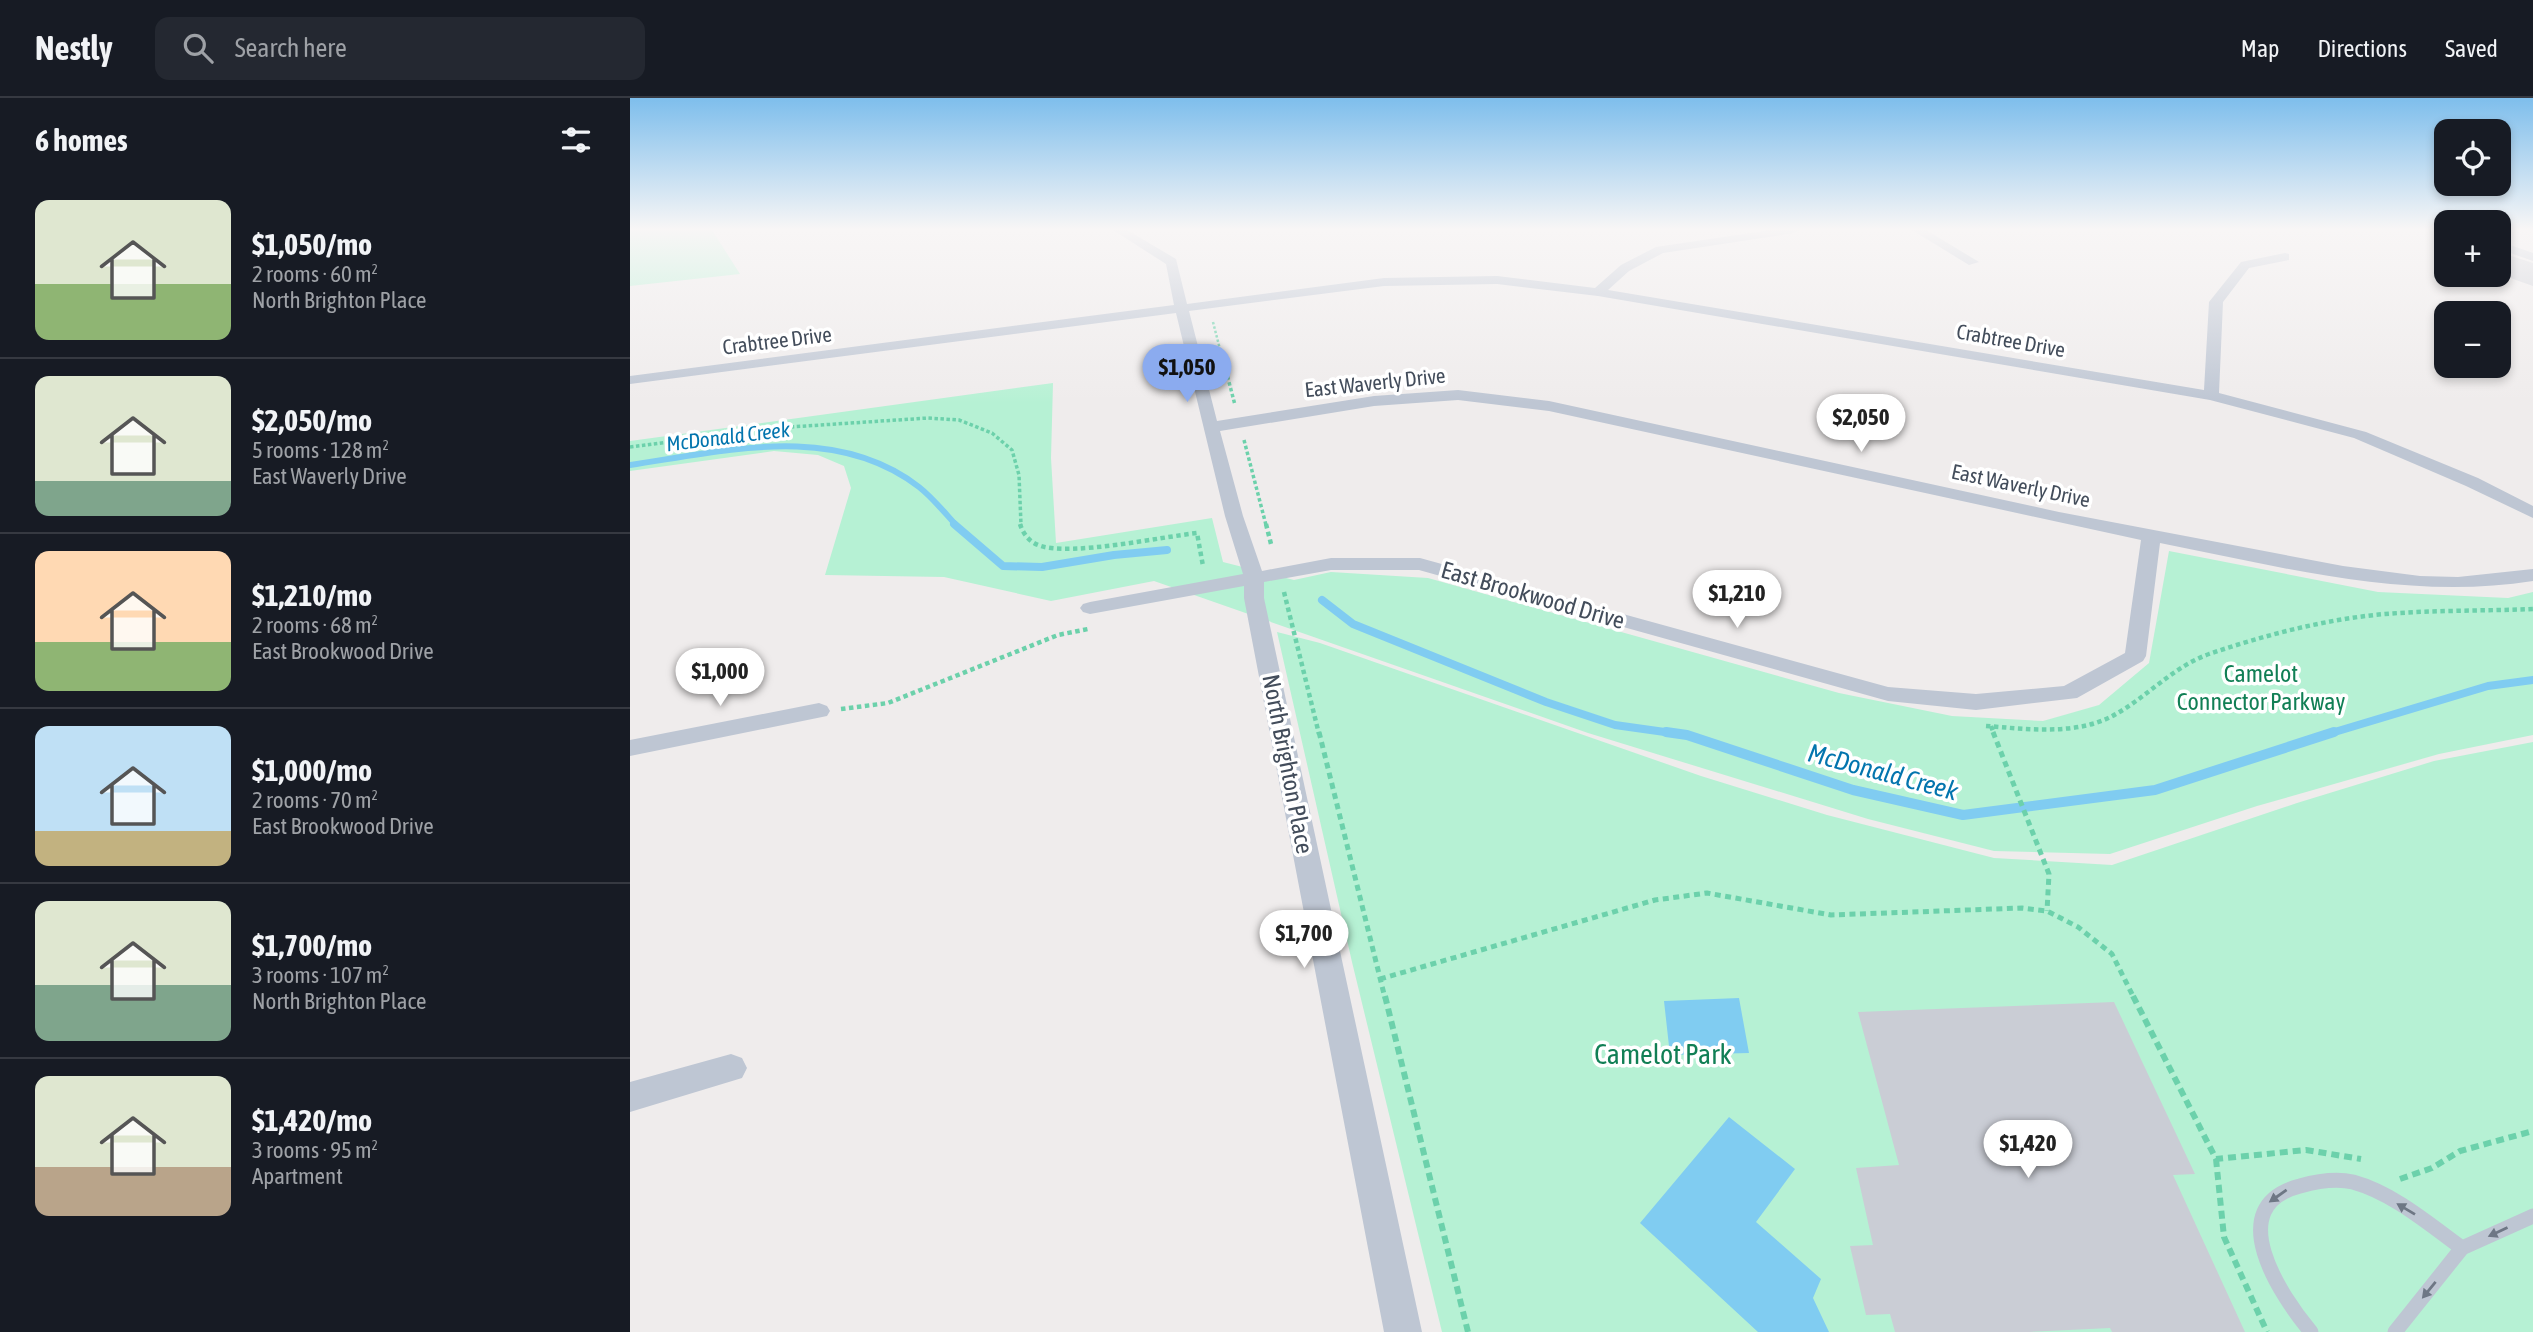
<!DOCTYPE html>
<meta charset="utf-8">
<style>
body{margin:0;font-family:"Asap Condensed",sans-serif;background:#242831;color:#f1f3f6;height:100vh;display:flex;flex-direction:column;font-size:26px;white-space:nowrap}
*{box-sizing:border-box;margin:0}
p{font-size:23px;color:#9ea1a6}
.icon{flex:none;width:38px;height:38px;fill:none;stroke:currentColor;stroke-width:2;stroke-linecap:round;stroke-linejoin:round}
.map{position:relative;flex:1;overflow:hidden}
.sheet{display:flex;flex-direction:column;background:#171b24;width:630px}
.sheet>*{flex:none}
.fabs{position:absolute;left:1804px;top:21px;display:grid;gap:14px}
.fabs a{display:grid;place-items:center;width:77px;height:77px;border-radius:14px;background:#171b24;box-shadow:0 4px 10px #0003;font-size:35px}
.price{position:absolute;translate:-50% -60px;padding:0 16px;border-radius:24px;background:#fff;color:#222;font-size:23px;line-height:46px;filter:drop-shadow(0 2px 4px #0008)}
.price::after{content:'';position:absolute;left:50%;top:42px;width:21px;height:16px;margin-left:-10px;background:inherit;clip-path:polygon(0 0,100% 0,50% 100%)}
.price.on{background:#8babef;color:#111}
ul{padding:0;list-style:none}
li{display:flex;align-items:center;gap:21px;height:175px;padding:0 35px}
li+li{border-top:2px solid #363941}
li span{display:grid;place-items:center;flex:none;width:196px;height:140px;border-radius:14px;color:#555}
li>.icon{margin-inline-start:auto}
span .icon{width:84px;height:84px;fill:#fffc;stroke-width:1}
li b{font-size:30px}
h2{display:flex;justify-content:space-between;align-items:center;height:84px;padding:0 35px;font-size:30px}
header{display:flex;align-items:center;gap:42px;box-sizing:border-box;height:98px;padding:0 35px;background:#171b24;border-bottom:2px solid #363941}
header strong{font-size:33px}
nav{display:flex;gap:38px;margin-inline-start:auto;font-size:24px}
.search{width:490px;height:63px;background:#242831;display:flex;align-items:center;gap:18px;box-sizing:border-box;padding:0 24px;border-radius:14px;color:#9ea1a6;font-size:26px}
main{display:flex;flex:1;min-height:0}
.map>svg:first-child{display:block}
.green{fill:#b6f1d4}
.water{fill:#80ccf1}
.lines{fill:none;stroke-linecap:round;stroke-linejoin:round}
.stream-far2{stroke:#80ccf1;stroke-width:6}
.stream-far1{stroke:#80ccf1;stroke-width:8}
.stream{stroke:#80ccf1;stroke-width:10}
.building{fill:#cacdd5}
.path-far4{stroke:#6cd1ab;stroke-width:2.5;stroke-dasharray:2.5 2;stroke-linecap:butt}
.path-far3{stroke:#6cd1ab;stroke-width:3.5;stroke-dasharray:3.5 2.5;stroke-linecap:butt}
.path-far2{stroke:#6cd1ab;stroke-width:4.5;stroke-dasharray:4.5 3.5;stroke-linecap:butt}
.path-far1{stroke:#6cd1ab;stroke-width:5;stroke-dasharray:6 4.5;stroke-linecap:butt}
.path{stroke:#6cd1ab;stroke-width:6;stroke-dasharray:8 5;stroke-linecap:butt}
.lane{stroke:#bec6d3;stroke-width:15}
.street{fill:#bec6d3;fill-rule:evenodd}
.oneway{fill:#6e7785}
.labels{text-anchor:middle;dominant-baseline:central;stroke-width:7;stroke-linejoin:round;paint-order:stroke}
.far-street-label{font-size:21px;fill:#434d5b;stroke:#fff}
.far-water-label{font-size:21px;font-style:italic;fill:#0375ae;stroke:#fff}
.street-label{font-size:24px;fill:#434d5b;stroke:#fff}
.park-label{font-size:24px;fill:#117f55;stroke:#fff}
.water-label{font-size:26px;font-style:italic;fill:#0375ae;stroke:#fff}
.near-park-label{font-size:28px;fill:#117f55;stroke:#fff}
</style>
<header>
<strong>Nestly</strong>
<div class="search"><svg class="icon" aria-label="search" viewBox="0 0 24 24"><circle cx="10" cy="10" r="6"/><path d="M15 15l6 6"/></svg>Search here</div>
<nav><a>Map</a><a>Directions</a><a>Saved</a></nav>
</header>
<main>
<section class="sheet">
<h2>6 homes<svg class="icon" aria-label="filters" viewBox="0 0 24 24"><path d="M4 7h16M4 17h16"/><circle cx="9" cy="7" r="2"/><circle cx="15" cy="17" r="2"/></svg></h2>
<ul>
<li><span style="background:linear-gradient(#dfe7d0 60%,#8fb573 0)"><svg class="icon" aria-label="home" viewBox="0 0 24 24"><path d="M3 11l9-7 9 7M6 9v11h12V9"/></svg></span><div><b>$1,050/mo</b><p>2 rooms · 60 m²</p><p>North Brighton Place</p></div></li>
<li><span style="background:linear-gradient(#dfe7d0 75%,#7fa58c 0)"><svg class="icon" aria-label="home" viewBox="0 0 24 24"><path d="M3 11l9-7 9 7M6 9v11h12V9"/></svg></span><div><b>$2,050/mo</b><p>5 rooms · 128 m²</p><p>East Waverly Drive</p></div></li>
<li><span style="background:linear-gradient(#ffd9b3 65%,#8fb573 0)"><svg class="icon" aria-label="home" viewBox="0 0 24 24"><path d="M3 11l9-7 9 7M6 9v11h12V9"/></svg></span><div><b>$1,210/mo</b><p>2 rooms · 68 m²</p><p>East Brookwood Drive</p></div></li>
<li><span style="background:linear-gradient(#bfe0f5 75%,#c2b280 0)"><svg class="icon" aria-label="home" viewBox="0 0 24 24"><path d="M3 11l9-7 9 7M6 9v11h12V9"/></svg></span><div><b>$1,000/mo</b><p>2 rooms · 70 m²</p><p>East Brookwood Drive</p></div></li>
<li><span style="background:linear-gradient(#dfe7d0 60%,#7fa58c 0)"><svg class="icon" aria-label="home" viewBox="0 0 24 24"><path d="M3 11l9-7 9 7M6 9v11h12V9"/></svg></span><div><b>$1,700/mo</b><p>3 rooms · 107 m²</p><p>North Brighton Place</p></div></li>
<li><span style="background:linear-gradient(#dfe7d0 65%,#b9a48a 0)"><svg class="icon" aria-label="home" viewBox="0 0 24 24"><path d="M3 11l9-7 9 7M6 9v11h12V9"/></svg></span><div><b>$1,420/mo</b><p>3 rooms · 95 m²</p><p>Apartment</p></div></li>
</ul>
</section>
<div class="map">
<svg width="1903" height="1234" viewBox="0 0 1903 1234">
<rect width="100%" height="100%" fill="#efecec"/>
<!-- green -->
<path class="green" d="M0,132H82L110,176L0,188Z
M423,285L421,360L426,445L582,420L593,464L664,482L701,474L798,480L1209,595L1322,618L1413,623L1469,607L1519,565L1539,453L1748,494L1878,500L1903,494V637L1809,656L1627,708L1480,756L1364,753L1238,721L958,635L524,483L421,503L314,479L195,477L221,390L214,368L188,357L144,353L0,373V343Z
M647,534L690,545L1071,678L1197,717L1364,760L1482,767L1667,705L1804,663L1903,644V1234H812L722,864Z"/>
<!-- water -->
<path class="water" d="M1109,900L1119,955L1040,957L1034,903Z
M1099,1019L1165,1071L1126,1124L1191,1181L1183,1200L1199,1234H1128L1010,1125Z"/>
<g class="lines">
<!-- stream-far2 -->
<path class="stream-far2" d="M0,367C95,353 205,324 289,389C303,400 314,414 326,427"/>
<!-- stream-far1 -->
<path class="stream-far1" d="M324,426L373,468L412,469L484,457L537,452
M692,502L723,526L916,604L985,627L1049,636
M1698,636L1858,588L1903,582"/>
<!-- stream -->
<path class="stream" d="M1036,634L1057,637L1223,692L1333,717L1525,692L1704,634"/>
</g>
<!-- building -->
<path class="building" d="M1869,154L1903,165V188L1869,176Z
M1484,904L1565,1076L1543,1077L1615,1234H1482L1480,1230L1399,1234H1265L1260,1216L1236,1217L1220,1148L1243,1147L1226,1070L1269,1067L1228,914Z"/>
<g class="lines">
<!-- path-far4 -->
<path class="path-far4" d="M583,224L593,263"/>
<!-- path-far3 -->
<path class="path-far3" d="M593,261L605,307
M614,342L636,427
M0,349L160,329L298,320L329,322L362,335L382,352L389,377L391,427"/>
<!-- path-far2 -->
<path class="path-far2" d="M390,426C393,436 400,445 411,448C442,458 531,439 567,435L573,468
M636,426L641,446
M654,494L689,636
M211,611L258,605L428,537L458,531
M1356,628C1397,631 1449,638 1486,616C1518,598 1543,569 1579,556C1635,537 1696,521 1755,516C1804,512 1854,513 1903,511
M1361,628L1364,636"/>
<!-- path-far1 -->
<path class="path-far1" d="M689,634L755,900
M1363,634L1419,776L1417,813
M750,881L1025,802L1077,795L1201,817L1392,810L1417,813L1448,829L1482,856L1504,900"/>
<!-- path -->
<path class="path" d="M755,898L838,1234
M1503,898L1586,1061L1676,1052L1731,1061
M1586,1061L1594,1139L1637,1234
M1770,1081L1802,1070L1830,1053L1903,1033"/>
<!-- lane -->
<path class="lane" d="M1681,1234C1650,1197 1591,1108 1670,1088C1688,1083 1705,1080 1723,1084C1763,1095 1799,1126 1832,1150
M1765,1234L1832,1150L1903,1118"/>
<!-- street -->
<path class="street" d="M483,132H497L546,161L557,206L754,180L867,178L965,190L991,167L1026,149L1141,132H1170L1164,135L1033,155L999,173L978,192L1574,292L1579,204L1611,164L1655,155L1659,156V162L1619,170L1593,204L1589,295L1736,334L1848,380L1903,408V420L1836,388L1724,340L1580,302L968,198L867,186L754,188L559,213L587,323L744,298L828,292L919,303L1429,414L1713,468L1790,478L1828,479L1903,471V483C1778,503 1652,469 1530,445L1516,558L1513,563L1447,600L1346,612L1258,603L789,472H701L634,484V500L792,1234H754L614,500V488L460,516L453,514L450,510L453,506L460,504L613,476L595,418L546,215L0,286V278L544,207L536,166ZM828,302L919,313L1511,442L1495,555L1434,588L1346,596L1258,589L790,460H701L632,473L613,418L590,333L744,308Z
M1282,132H1296L1349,164L1339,167Z
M1869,143L1903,155V163L1869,151Z
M189,605L197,608L200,613L197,618L0,658V642Z
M101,956L112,960L117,970L112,980L0,1014V984Z"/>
</g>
<!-- one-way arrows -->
<defs><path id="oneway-solid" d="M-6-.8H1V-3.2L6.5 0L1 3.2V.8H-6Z" transform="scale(1.75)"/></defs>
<g class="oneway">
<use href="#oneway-solid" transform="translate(1648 1098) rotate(145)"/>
<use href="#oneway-solid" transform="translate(1776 1111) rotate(-149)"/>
<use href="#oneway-solid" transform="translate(1868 1134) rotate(155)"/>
<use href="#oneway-solid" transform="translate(1799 1192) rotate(129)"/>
</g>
<!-- sky -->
<linearGradient id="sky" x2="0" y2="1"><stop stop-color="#7ebeec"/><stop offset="0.43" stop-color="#f8f6f6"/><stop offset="1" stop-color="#f8f6f6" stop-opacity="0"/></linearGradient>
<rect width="1903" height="305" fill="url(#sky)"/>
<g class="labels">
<!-- far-street labels -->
<g class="far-street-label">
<text transform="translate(147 242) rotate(-7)">Crabtree Drive</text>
<text transform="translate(1381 242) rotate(10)">Crabtree Drive</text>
<text transform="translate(745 284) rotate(-6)">East Waverly Drive</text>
<text transform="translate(1391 387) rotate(12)">East Waverly Drive</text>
</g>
<!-- far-water labels -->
<g class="far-water-label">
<text transform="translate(98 338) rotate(-7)">McDonald Creek</text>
</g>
<!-- street labels -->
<g class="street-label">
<text transform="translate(903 497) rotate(16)">East Brookwood Drive</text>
<text transform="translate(658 666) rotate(79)">North Brighton Place</text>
</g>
<!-- park labels -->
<g class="park-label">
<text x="1631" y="575">Camelot<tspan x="1631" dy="28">Connector Parkway</tspan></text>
</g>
<!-- water labels -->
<g class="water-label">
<text transform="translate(1253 674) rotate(15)">McDonald Creek</text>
</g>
<!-- near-park labels -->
<g class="near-park-label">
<text x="1033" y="956">Camelot Park</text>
</g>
</g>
</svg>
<div class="fabs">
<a><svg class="icon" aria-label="locate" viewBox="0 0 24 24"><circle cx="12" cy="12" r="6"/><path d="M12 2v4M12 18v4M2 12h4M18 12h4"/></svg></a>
<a>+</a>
<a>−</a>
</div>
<b class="price on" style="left:557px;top:306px">$1,050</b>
<b class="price" style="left:1231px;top:356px">$2,050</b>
<b class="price" style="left:1107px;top:532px">$1,210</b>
<b class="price" style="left:90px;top:610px">$1,000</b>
<b class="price" style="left:674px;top:872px">$1,700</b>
<b class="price" style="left:1398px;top:1082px">$1,420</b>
</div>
</main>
